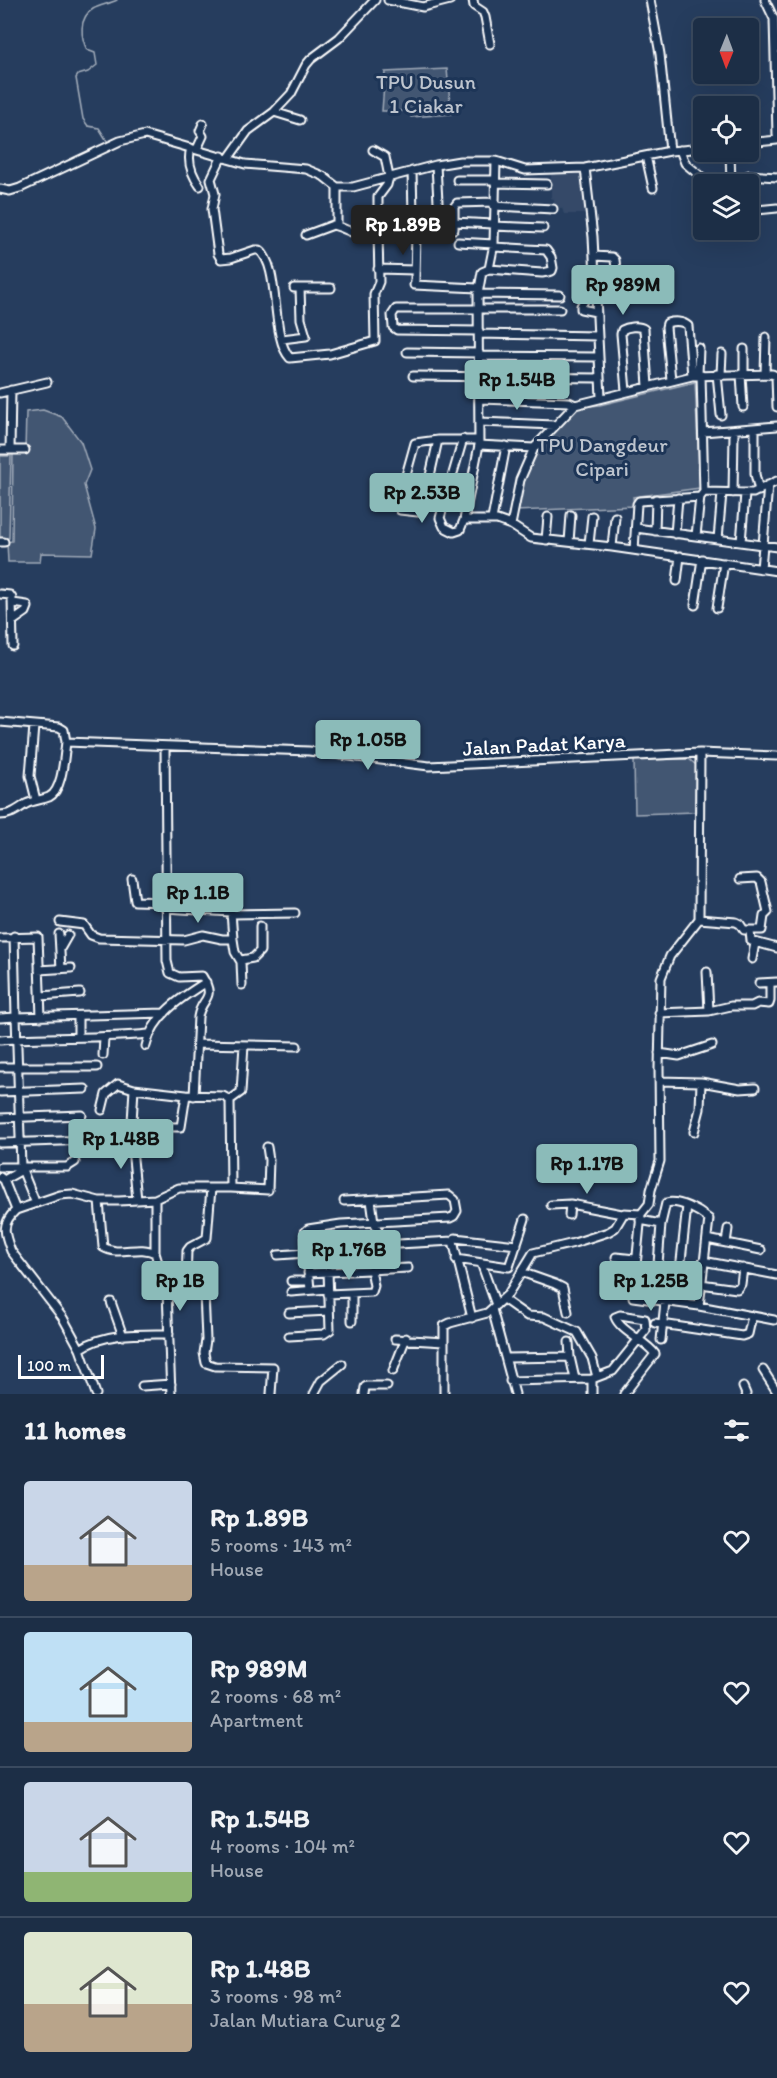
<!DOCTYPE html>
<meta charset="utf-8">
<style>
body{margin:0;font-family:Itim,sans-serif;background:#293a51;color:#f1f3f6;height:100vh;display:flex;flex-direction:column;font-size:22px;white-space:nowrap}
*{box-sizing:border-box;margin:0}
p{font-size:20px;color:#a0a8b3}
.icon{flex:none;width:33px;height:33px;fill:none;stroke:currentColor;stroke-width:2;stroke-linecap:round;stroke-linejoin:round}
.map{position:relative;height:1394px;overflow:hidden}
.sheet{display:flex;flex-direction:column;background:#1c2e46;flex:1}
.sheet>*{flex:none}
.needle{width:39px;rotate:181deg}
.buttons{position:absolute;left:693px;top:18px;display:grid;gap:12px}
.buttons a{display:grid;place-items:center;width:66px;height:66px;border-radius:6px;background:#1c2e46;box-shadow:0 6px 24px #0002,0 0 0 2px #3a4a5f;font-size:30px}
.scale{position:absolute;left:18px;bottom:15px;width:86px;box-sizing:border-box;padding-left:6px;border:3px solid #fff;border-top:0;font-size:16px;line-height:21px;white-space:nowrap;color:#fff;-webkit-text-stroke:4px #1d3557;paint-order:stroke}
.price{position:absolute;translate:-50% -51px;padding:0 14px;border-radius:6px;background:#8bbbb9;color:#111;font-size:20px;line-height:39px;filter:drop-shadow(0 2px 3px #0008)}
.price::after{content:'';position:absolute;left:50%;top:36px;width:18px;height:14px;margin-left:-9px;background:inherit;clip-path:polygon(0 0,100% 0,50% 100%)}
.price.active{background:#222;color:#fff}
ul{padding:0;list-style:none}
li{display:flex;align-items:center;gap:18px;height:150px;padding:0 24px}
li+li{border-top:2px solid #3a4a5f}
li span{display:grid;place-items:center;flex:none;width:168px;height:120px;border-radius:6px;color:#555}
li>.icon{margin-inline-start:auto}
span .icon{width:72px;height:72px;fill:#fffc;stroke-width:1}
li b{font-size:26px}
h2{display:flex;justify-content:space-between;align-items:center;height:72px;padding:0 24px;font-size:26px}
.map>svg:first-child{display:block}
.built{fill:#344a68}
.green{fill:#425672;stroke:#a0aab8;stroke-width:1.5}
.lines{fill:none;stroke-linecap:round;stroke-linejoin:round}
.stream{stroke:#a4aebb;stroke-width:1.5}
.minor-casing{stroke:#fff;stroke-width:11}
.minor{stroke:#1d3557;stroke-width:7}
.labels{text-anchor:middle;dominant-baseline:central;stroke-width:6;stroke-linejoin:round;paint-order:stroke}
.park-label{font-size:21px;fill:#bdc4ce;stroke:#1d3557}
.street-label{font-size:21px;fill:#fff;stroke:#1d3557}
</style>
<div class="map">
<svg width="777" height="1394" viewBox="0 0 777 1394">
<rect width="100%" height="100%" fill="#263d5e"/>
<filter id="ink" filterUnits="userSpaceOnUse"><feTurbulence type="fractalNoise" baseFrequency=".0167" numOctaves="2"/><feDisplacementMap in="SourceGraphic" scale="12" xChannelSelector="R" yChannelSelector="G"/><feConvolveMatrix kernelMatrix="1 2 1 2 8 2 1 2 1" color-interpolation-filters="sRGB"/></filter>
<g filter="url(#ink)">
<!-- built -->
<path class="built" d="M587,171L590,214H564L562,208L554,207V199L551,198V172Z"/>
<!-- green -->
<path class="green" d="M447,69L451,114L411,117L410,111H382L385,72Z
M695,382L700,488L633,497L634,506L516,511L525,471L552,428L572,408L600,405Z
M43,410L62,417L81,442L90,470L84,485L96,529L92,554L41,553L40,562H8L7,542L12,541L13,451H25L26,412Z
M0,456H11L9,538H0Z
M689,759L696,765L695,812L635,814L634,760Z"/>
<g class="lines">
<!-- stream -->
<path class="stream" d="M109,144L99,128L88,126L83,119L76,78L78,75L88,72L97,65L95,53L87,50C81,38 78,18 93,9C100,5 109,4 117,0"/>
<!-- minor casing -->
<g class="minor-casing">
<path id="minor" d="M388,0L423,7L450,0
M473,0L474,6L483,12L485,17L490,44
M650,0L660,54L670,151
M765,0L774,19L777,135
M274,112L300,120
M748,143L777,140
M191,148C187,161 192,175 200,186
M197,149L203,136L200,131L203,124
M680,150L685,163L710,184
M730,152L731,184
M222,156L211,179L215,194L212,209L218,254L221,259L231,258L255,250H259C281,266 270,337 290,358L330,354L375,341L374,294L379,282L378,231L435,230L438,202L436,165
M646,156L653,188
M228,159L248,131L274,112L291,94L306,65L311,59L339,38L375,0
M585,168L593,237L601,397
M731,178L740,179L749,175L777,177
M457,180H495
M495,183L547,184
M337,187V226
M0,189L10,191L20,188L120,141L145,135L245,164L306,169L323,176L337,187H353L436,165L460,161H496L525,170L585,168L670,151L704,148
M494,206L553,209
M748,213L757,210L777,208
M454,222L493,224
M494,226L543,228
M454,229V207L457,203L494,202
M407,231L413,214L412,171
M306,235L333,225C353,230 356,240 378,231V197L387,185L389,177L385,157L373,150
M458,242L494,244
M594,256L612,257L615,260L616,269
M378,269L415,270
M489,269L542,273L552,271L553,268L551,257L546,250L494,247
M415,281L416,231
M414,285L478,288
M294,288H331
M595,289L640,290
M478,294L560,295
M586,297L581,306V309L596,312
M479,331L397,330L393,327L392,315L396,309H560
M479,334L597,336
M282,339L306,336L301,319L300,288
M744,349V374
M407,352L479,353
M479,356L599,357
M717,374L721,415
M721,374L722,354
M741,374L743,407
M765,374L766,337
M698,375L699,348
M701,375L704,492
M413,376L599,378
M671,380L666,327L667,323C674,321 683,321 688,326L692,376
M626,391L621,334L622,330C627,327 638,325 644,329L648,386
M0,393L47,382
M480,399L569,402L575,405
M480,422L554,425
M703,432L777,426
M755,432V474L759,491
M463,439L440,518L444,527L454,532L460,530L464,520L479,445L478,294L482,272L489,269L494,244L496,161
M438,440L423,507L418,512L400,510L398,504L415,443L438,440H479
M479,445L534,448
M0,450H25
M10,450L11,390
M733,493L734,434
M492,519L506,446
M464,520H497L511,525L531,538L612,547L777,571
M511,525L520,480L534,448L575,405L692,376L772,374L776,376L777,407
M636,528L777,547
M655,531L656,499
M675,534L678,498
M696,536L700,497
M718,539L722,493
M546,540L548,517
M0,542H4
M569,542L571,515
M741,542L745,494
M589,544L592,516
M612,547L615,517
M634,550L637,504L639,501L700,497L704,492L753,493L777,481
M761,569L768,485
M677,581L680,556
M0,594L10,595L12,598L13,646
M695,605L702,559
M717,608L724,563
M13,621L26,612L28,607L27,605L13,603
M0,722L59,727L64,730L66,742
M34,726L30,776L36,800
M165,746L167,961L170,973L179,977L202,976C217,1000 201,997 198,1017L194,1096
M0,815C11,815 17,810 26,804C34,800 42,800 49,797C63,790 64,756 66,742L309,751L429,766L700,753L777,756
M132,879L135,901L165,902
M165,908L231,912L233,939L235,952L241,962L242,985
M232,914L295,913
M699,919L736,922L740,924L744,930H762L764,916L768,912L761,882L757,878L740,879
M60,922L84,925L91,935L99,938L184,940L203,935L222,939H233
M750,931L751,941L777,948
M59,934L61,969
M0,938L38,937L41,1017
M60,949L68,935
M752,959L755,943
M241,960L253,958L260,951V926
M39,970L71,968
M707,972L709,1011
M759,983L777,982
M41,996L80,993
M659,1013L709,1011L731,1006H752L758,1003L769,1004L770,1001V983
M78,1016V1037
M0,1018L16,1017L14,936
M0,1040C49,1036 99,1039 148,1034
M197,1044L297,1046
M146,1046C152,1016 182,997 206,982
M659,1053L679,1056L712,1045
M103,1055L104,1038
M0,1067H97
M659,1081L701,1082L740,1089L755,1088
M134,1089L131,1138L137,1200
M0,1092L85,1089
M230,1100L241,1092L244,1045
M102,1110L106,1094L118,1084L134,1089L186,1095L223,1096L230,1100L231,1188H211L207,1238L190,1247L187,1251L186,1284L167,1291
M0,1118L82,1115
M163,1127H181L186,1095
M694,1132L700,1109L701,1082
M0,1143L91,1140
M0,1167H67L75,1162
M0,1177L4,1180L16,1210C1,1224 4,1233 11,1251L63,1318L80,1349L96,1394
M4,1180L22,1170
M231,1188L268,1190L269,1160L267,1147
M34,1199L21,1167L16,1017L165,1013
M155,1199V1253L167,1291L171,1394
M371,1200L374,1222L379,1233L384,1269
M99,1201L103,1247C119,1257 139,1244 155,1253
M551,1205L570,1204L622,1214
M16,1210L60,1195L72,1194L99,1201H119L155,1199L179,1188H211
M641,1214L633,1297L699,1306L774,1320
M569,1215L570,1204
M640,1220L661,1224
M707,1239L761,1250
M453,1241L455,1238L517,1245
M726,1243L728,1229
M380,1245L453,1241L472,1318
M278,1255L306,1253
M616,1257L635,1259
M456,1259L509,1267L525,1219
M703,1261L777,1275
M481,1263L496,1305
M521,1272L555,1284L563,1288L568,1312
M308,1273L408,1268
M616,1279L634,1280
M679,1279L687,1206
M291,1281H309
M310,1290L305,1232L308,1229L341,1224L450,1218L454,1216L457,1211L455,1200L449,1195L344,1201
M204,1292L206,1340L204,1353L206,1363L215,1366L273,1367L271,1394
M291,1292L328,1289
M328,1294L372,1292L374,1286L371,1269
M352,1294V1321
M503,1299L527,1316L544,1317L577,1332L592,1358L597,1377
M111,1302L123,1336
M699,1306L709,1219C699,1211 679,1199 666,1203L661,1224L657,1278L737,1289L741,1284L743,1268
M492,1309L515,1394
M289,1313L329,1311
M655,1323L742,1336L748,1334L752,1316
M289,1336L324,1334L330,1330L328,1271
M395,1339L444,1342
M661,1340L665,1302
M80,1349C105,1332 140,1334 169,1334
M570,1357L575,1379
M507,1358L570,1357L569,1342
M763,1370L777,1392
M393,1371L406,1338
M510,1381L592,1379
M142,1386L171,1384
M743,1387L746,1394
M314,1394L321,1381L342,1364
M364,1394L365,1387L367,1386H387
M444,1394V1326L450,1323L487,1313L508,1294L533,1253L574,1243L608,1232L615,1228L624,1213L641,1214L649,1204L651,1190L660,1161L659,1068L661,978L670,956L699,919L700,753
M592,1394V1379L613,1371L646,1330L645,1319L620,1315L615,1317C620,1331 646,1341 655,1354L624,1394"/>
</g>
<!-- minor -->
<use href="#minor" class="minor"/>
</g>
</g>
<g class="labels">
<!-- park labels -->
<g class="park-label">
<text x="426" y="81">TPU Dusun<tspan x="426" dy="24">1 Ciakar</tspan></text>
<text x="602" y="444">TPU Dangdeur<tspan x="602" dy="24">Cipari</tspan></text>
</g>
<!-- street labels -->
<g class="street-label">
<text transform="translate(544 744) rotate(-3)">Jalan Padat Karya</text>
</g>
</g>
</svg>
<div class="buttons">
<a><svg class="needle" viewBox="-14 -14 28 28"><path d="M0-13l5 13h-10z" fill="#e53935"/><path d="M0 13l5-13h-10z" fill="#a0a8b3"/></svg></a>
<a><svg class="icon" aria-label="locate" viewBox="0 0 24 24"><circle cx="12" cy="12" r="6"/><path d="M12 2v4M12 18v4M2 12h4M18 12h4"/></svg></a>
<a><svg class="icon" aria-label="layers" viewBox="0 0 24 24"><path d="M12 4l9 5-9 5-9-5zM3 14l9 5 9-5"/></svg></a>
</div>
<div class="scale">100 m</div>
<b class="price active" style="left:403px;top:256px">Rp 1.89B</b>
<b class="price" style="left:623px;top:316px">Rp 989M</b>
<b class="price" style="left:517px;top:411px">Rp 1.54B</b>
<b class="price" style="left:422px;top:524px">Rp 2.53B</b>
<b class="price" style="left:368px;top:771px">Rp 1.05B</b>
<b class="price" style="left:198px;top:924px">Rp 1.1B</b>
<b class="price" style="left:121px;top:1170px">Rp 1.48B</b>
<b class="price" style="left:587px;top:1195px">Rp 1.17B</b>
<b class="price" style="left:349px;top:1281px">Rp 1.76B</b>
<b class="price" style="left:180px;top:1312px">Rp 1B</b>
<b class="price" style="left:651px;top:1312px">Rp 1.25B</b>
</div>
<section class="sheet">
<h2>11 homes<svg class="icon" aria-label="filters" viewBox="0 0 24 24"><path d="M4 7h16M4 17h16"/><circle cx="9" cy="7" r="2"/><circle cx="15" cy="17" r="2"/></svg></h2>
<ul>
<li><span style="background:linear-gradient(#c9d6e8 70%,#b9a48a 0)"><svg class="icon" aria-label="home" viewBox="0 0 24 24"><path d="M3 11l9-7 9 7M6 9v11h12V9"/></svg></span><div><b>Rp 1.89B</b><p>5 rooms · 143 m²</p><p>House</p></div><svg class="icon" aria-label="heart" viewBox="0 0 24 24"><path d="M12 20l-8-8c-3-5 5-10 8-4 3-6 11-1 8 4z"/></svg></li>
<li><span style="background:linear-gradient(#bfe0f5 75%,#b9a48a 0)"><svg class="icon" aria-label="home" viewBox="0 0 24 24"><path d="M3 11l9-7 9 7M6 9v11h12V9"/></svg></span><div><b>Rp 989M</b><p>2 rooms · 68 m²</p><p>Apartment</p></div><svg class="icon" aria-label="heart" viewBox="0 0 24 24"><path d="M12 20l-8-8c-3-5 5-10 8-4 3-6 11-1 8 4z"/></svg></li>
<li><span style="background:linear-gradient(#c9d6e8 75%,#8fb573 0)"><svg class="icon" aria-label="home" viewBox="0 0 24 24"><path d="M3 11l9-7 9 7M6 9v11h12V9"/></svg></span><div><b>Rp 1.54B</b><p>4 rooms · 104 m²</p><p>House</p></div><svg class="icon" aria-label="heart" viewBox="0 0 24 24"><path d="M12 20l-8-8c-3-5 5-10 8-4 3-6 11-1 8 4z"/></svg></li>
<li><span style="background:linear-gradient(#dfe7d0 60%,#b9a48a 0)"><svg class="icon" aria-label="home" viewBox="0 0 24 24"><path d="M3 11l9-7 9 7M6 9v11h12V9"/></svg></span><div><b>Rp 1.48B</b><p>3 rooms · 98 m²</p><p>Jalan Mutiara Curug 2</p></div><svg class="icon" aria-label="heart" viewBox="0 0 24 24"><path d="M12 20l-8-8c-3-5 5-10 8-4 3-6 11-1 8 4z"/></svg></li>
</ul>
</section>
